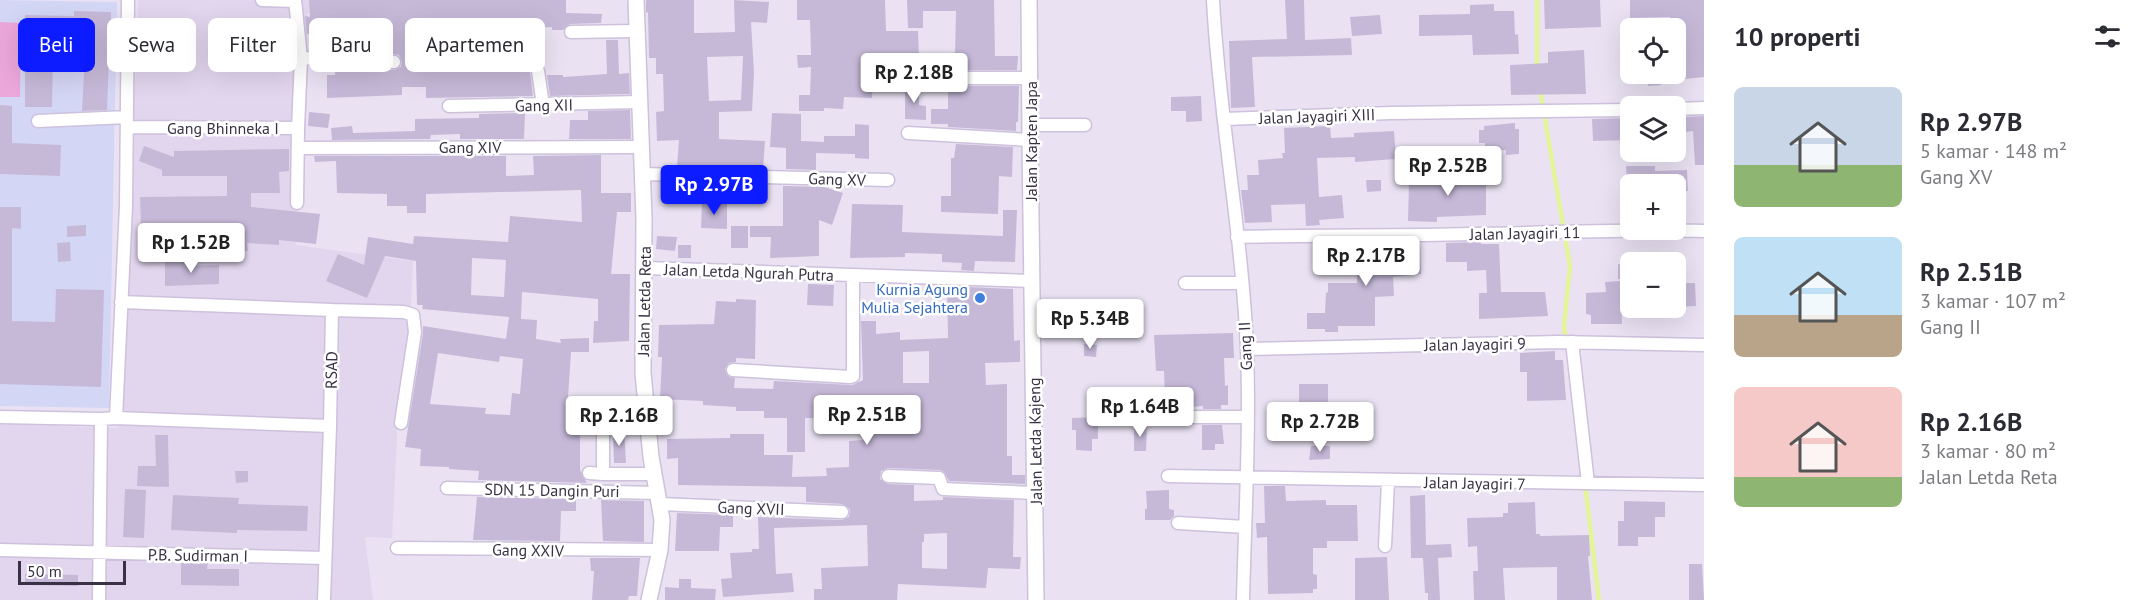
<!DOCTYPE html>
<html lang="id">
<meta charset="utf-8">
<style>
body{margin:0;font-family:"PT Sans",sans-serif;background:#f7f7f7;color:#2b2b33;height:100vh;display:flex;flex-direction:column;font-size:22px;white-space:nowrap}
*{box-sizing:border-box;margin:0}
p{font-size:20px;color:#7c7c81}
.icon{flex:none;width:33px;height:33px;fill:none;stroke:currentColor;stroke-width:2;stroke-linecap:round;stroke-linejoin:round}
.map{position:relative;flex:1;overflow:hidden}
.side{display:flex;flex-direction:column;background:#fff;width:450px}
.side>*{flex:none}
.hud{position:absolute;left:18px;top:18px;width:570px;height:54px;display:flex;gap:12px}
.controls{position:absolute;left:1620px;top:18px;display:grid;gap:12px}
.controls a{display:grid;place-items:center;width:66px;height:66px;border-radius:9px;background:#fff;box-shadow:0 6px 24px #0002;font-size:30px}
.scale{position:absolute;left:18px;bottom:15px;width:108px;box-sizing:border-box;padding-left:6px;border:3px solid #393244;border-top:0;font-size:16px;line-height:21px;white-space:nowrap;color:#393244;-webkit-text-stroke:4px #fff;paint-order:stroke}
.price{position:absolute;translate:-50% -51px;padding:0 14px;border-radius:6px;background:#fff;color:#222;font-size:20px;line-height:39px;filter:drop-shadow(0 2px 3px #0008)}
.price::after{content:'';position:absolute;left:50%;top:36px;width:18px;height:14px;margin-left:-9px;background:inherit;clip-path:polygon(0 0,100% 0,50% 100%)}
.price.selected{background:#0c1bff;color:#fff}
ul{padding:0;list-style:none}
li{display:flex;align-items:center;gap:18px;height:150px;padding:0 30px}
li span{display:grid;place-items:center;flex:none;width:168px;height:120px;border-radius:9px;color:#555}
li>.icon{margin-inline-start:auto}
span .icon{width:72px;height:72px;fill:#fffc;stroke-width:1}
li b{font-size:26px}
h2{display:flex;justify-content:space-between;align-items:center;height:72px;padding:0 30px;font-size:26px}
.tag{padding:0 21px;border-radius:9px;background:#fff;box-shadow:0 6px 24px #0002;font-size:21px;line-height:54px}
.tag.selected{background:#0c1bff;color:#fff}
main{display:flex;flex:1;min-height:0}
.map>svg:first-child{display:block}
.residential{fill:#e2d6ee}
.medical{fill:#d4d6f5}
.green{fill:#eba7da}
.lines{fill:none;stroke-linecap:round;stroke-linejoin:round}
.stream{stroke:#e3f598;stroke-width:4.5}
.building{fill:#c6b9d8;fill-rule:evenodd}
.minor-casing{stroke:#cdc1dc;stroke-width:15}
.tertiary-casing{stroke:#cdc1dc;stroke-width:18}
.minor{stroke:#fff;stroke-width:12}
.tertiary{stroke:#fff;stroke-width:15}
.shop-dot{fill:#3f7fe0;stroke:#fff;stroke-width:2}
.labels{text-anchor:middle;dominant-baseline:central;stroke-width:5;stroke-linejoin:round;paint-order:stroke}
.street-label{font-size:16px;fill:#393244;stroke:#fff}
.shop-label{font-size:16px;fill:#366cbe;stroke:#fff;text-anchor:end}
</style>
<main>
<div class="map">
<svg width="1704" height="600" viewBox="0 0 1704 600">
<rect width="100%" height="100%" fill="#eae2f3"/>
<!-- residential -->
<path class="residential" d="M138,0H339L340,13H307V105L296,245L413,261L411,309L413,325L398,418L392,538L365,537L373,600H0V424L116,428L123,423Z"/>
<!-- medical -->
<path class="medical" d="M0,0L117,2L109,408L0,406Z"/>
<!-- green -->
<path class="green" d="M0,22L21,23L20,97H0Z"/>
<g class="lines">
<!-- stream -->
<path class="stream" d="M1537,0V69
M1540,90L1570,266L1564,326L1566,342
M1585,484L1599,600"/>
</g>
<!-- building -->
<path class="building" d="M309,0H566V13L602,14L601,23L570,24L563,30H552V27L530,28V72L533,96L426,98V87H402V95L327,98V75H335V68L394,70L401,67L402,62L399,55L394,54L321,51L319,34H307L305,16L310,17ZM428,26H461L462,31L474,30V27H497L498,33L512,32V60H488V56L452,58V56H428Z
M646,0H694V33H700L735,32L734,0L769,2L767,23L751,22L754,73L752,111L719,112V139L765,141L763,169L677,167L679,140L657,141L656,112L664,111L663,74H656V58H649L648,12L646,13ZM743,56L741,100L709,101L707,57Z
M797,0H885L886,31H918L919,58H947V55H955L956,11H923V28H908L907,0H994L995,56H1018L1017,70L873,71L872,98L844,97L843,109L824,108V111H799V95H810L811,67L798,68L797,55H811L810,20H797Z
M1285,0H1304L1305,40L1351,38L1352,55L1252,57L1255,107L1231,108L1229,41L1287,39Z
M1544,0H1600L1601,27L1545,29Z
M1630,0H1704V77L1676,80V28H1670V17L1630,18Z
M1494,4V11H1514L1515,35L1518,34L1519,54L1473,55L1472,35L1419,36V15L1470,14V5Z
M74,11L111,12V41H114V57H109L107,110L82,111L85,57H53L52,107H25V15L74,16Z
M1380,15L1382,34L1352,36L1350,17Z
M606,40H618L619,74L629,73L630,94L550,96L547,75H563V77L607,74Z
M1584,50L1586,94L1511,95L1510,65L1548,63V52Z
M1647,74H1660L1661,85L1648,86Z
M905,86H919V105L926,106V120L905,119Z
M948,86H1019L1018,122H1016V131L948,127V124H931V109H948Z
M1201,96L1202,121L1186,122V111H1171V97Z
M0,105L12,106V143L61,145L60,176L0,174Z
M630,110L631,139H569L570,120H588V111Z
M309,112L330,114L328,128L308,126Z
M525,113L524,139H460V134L431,135L430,139L332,140L331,128L352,126L353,133L415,131V119L479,118V114Z
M772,113L801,114V141L824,142V136H855V124L869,125V159L855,158V154L816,153V170L786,169V148L770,147Z
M1704,116V165H1695L1693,131L1685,132V117Z
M1630,118V140L1593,141L1592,119Z
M1515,123V129H1519V154L1506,155V150L1485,151V143H1479V130H1484V126Z
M1330,126L1331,138L1354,137V133L1394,131L1396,159L1355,162V157L1317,158L1319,197L1342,195L1344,218L1319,220L1320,225L1306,226L1305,204L1271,205L1272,222L1245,223L1241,190H1248L1247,175H1259L1258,160L1283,158L1282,153H1285L1284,128Z
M956,144L1013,147L1012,177L999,176L998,214L941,212V196H951V158H954Z
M144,146L174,157V151L289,149V171L279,172L280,193H251V207L320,214L316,244L279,240V245L247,243L248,251L221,252L220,240L191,241L190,224L141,225L140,197L227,196V176H162V170L139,161Z
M601,155V193H631V212H617L611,274H630L629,341L593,343L594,321H598V299L522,292L521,319L537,320L536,339L561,343L560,339L589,338V352H571L566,428H580V470L587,483L478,480L479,471L449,469V467L420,466L421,449L405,447L423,333V326L506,339L509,317L422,309L423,305H417L416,261L385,256L367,298L326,281L338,254L364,265L368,237L413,244L414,236L508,242L510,216L582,222L581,190L426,194V213H407V206H387V194L337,193L336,161L315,162L314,156H506V176L534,175L533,156ZM472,258L506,260L504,297L471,295ZM438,353L499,362L500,356L523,359L520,394L512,393L510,415L485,414L486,408L430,404Z
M1626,166H1655V171L1687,170L1688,191H1676V184H1627Z
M1478,170L1479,176H1486V215L1437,217V222L1408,221L1409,181L1446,182V177H1456L1455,171Z
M1366,180H1381V191L1367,192Z
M723,184L761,185L760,198L724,197Z
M783,186L824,187L843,193L832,225L819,220V256L770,258L771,237H750V226H783Z
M702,203L727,204V229L701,228Z
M852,204L903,205L902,232L1003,236V210H1017L1015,262L975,261L974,271L961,270L962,263L942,262V254L905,253V257L850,258Z
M0,207H21V229L12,228V321L55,322L56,289L104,290L101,387L0,384Z
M86,225V236L67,237V226Z
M731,226H748V248H731Z
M657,236L677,237L675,251L656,249Z
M70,242L71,261L58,262L57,243Z
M1481,242V244H1499L1501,292H1545L1548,316L1479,319V293H1487L1486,270L1467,271V262H1446V243Z
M1391,243L1420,245L1421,274L1393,277L1394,296L1375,297V326H1338V332H1325V329H1307V313H1325L1326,293L1328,292V283H1357V247H1391Z
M678,245H691V258H678Z
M165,262H189V266L219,265V284L165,286Z
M1618,264H1630V279H1618Z
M1621,281L1622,324H1591V315L1586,314V293L1606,292L1605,282Z
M1683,283H1695L1696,306L1676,307V289H1683Z
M808,284L834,285L833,306L807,305Z
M947,286L1013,289L1014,341L1020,340V362L985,363L986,385L1007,384V456H1012V475H1025V484L949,481L944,472L940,470L888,468L881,471L880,479L888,484L914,485V501L943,500V497L1014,500L1013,557H1021L1020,569L988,568L986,588L898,584L897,600H814V589H822L821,568L868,566L867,525L774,528L776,574L792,573L794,592L723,597L721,579L732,578L730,553L752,552V549H759L758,517L842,520L849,517L850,509L842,504L806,502V487L678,485V458L667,459V439L730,438V434H764V455H793L792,477L827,476L826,468L849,467V441L863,440V419L805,418V452H787V418H764V411H736V407L703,405V401L660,399L662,357H658L659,325L714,324L716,301L736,302V299L756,300L755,359L736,358V362L729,363L725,369L728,376L735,378L734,388L773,389L774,381L852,385L863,380L861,321H876V334L900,332V340L948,338ZM929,351V383H903V352ZM947,533V569L922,568V542H924V534Z
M1233,333L1234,358H1224L1225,386L1228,385V405H1221V409H1203V406L1192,407L1191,405L1176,406V398H1165L1164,371H1156L1154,335Z
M1084,344L1097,345L1096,357L1084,356Z
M1555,351V360H1563L1566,400L1527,401V372H1520V353Z
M1299,384H1328V424L1299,423Z
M1098,417V439H1092V451L1076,450V430H1072V418Z
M1134,424L1147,425L1146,451H1134Z
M1202,425H1222L1224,444H1215V450H1202Z
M624,430L626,463H614L613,431Z
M155,435H168L169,487L137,486L138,466H156Z
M1311,446H1330V459L1309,460Z
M235,471H248V482L236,483Z
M1264,486H1285L1286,501L1326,500V505H1357L1358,541H1327V548H1313V574L1317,575V589H1313V593L1268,594L1267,537L1257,538L1256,523H1265Z
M125,489L146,490L144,538L123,537Z
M1169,490V509L1174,510V516L1170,520H1145V509H1147L1146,491Z
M173,495L239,498L238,504L308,506L307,531L237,530V533L171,530Z
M1425,495L1426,545L1451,544L1452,557L1438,558L1440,600H1428V593H1425L1423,558H1411L1410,496Z
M477,497L576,499V511H561L560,541L473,540Z
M601,500L644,501V542L603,541Z
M1624,501L1665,502V517H1655V537H1638V546H1618V521H1624Z
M1535,502L1536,534H1540V536L1589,535L1590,556H1588L1592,600H1557V567L1503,568L1505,600H1474L1473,571H1478L1477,546L1468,547L1467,518L1503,517V513H1508V503Z
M677,513L733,515V527H720L719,551H675Z
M1387,557L1389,600H1355V558Z
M590,558H640L637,596H629L628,600H592L594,571H591Z
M181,563H208L207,569H239V586L181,585Z
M1689,564H1702L1704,600H1689Z
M25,574L78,575V586L25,585Z
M679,579H691V588L716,589L715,600H665V587L679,588Z"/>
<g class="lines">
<!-- minor casing -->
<g class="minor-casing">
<path id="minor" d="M262,0L295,1
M1213,0C1219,117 1242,232 1247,349C1250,433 1245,517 1243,600
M571,32L637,31
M301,58L394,62
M538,71L543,105
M896,78H1030
M449,106L639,102
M1676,109L1704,108
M1225,119L1391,113L1630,110
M38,121L127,117
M1030,125H1085
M127,127L298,128L301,58L295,0
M908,133L1030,140
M299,148L641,147
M642,174L888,180
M297,203L298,128
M1237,237C1315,235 1393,236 1471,234C1548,233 1626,229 1704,231
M645,268L1032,281
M1185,283H1241
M332,310L404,312L413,315L415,332L401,423
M1572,342L1588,483
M1247,349L1558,342L1704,345
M733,370L850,377L853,376V276
M0,417L101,419
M1142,417H1246
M116,418L330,426L332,310L121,302
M603,428V474H654
M589,473L603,474
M888,476L939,478L943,489L1036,493
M1168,476L1704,485
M447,488L657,493
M660,504L842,512
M1178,523L1245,527
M1385,546L1388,481
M397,548L660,550
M0,550L325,558
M99,600L101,419L116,418L126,206L128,0
M324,600L330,426"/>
</g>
<!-- tertiary casing -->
<g class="tertiary-casing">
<path id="tertiary" d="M636,0L644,218L643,373L651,457L662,520L660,550L649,600
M1029,0L1030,140L1036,600"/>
</g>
<!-- minor -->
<use href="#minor" class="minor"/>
<!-- tertiary -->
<use href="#tertiary" class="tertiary"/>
</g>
<!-- markers -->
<circle class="shop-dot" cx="980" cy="298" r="6"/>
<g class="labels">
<!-- street labels -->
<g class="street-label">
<text transform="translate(544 105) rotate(-1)">Gang XII</text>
<text transform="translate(1317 116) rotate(-2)">Jalan Jayagiri XIII</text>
<text x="223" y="128">Gang Bhinneka I</text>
<text transform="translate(1031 141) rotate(-90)">Jalan Kapten Japa</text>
<text x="470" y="147">Gang XIV</text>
<text transform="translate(837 179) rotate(2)">Gang XV</text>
<text transform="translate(1525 233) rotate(-1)">Jalan Jayagiri 11</text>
<text transform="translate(749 272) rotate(2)">Jalan Letda Ngurah Putra</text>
<text transform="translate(644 301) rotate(-89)">Jalan Letda Reta</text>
<text transform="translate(1475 344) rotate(-1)">Jalan Jayagiri 9</text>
<text transform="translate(1245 346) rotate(-93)">Gang II</text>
<text transform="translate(331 370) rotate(-89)">RSAD</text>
<text transform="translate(1035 441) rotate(-91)">Jalan Letda Kajeng</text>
<text transform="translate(1475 483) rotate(1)">Jalan Jayagiri 7</text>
<text transform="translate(552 490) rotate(1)">SDN 15 Dangin Puri</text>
<text transform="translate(751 508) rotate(2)">Gang XVII</text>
<text transform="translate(528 550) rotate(1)">Gang XXIV</text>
<text transform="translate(198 555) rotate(1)">P.B. Sudirman I</text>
</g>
<!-- shop labels -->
<g class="shop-label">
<text x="968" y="289">Kurnia Agung<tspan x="968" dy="18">Mulia Sejahtera</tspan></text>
</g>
</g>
</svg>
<div class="controls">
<a><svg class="icon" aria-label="locate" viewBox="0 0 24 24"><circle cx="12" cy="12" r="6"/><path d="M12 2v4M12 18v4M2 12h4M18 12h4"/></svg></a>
<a><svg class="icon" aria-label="layers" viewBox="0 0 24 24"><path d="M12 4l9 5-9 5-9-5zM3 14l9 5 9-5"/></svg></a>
<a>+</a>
<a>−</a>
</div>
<div class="scale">50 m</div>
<b class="price" style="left:914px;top:104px">Rp 2.18B</b>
<b class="price" style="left:1448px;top:197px">Rp 2.52B</b>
<b class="price selected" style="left:714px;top:216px">Rp 2.97B</b>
<b class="price" style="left:191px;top:274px">Rp 1.52B</b>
<b class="price" style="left:1366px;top:287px">Rp 2.17B</b>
<b class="price" style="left:1090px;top:350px">Rp 5.34B</b>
<b class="price" style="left:1140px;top:438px">Rp 1.64B</b>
<b class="price" style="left:867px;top:446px">Rp 2.51B</b>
<b class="price" style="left:619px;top:447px">Rp 2.16B</b>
<b class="price" style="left:1320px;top:453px">Rp 2.72B</b>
<div class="hud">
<a class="tag selected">Beli</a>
<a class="tag">Sewa</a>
<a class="tag">Filter</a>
<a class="tag">Baru</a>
<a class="tag">Apartemen</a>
</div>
</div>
<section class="side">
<h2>10 properti<svg class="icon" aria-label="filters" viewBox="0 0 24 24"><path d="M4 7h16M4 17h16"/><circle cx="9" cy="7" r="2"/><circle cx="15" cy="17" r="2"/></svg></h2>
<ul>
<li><span style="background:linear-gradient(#c9d6e8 65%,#8fb573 0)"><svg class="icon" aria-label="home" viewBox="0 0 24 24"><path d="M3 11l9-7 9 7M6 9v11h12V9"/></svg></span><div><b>Rp 2.97B</b><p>5 kamar · 148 m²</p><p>Gang XV</p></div></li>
<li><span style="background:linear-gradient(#bfe0f5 65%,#b9a48a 0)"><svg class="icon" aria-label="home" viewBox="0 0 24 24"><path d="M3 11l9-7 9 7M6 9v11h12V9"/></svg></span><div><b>Rp 2.51B</b><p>3 kamar · 107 m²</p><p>Gang II</p></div></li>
<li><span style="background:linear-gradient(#f6c9c9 75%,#8fb573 0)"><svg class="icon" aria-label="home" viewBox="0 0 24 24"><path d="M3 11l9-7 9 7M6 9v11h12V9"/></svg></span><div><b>Rp 2.16B</b><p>3 kamar · 80 m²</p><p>Jalan Letda Reta</p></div></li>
</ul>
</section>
</main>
